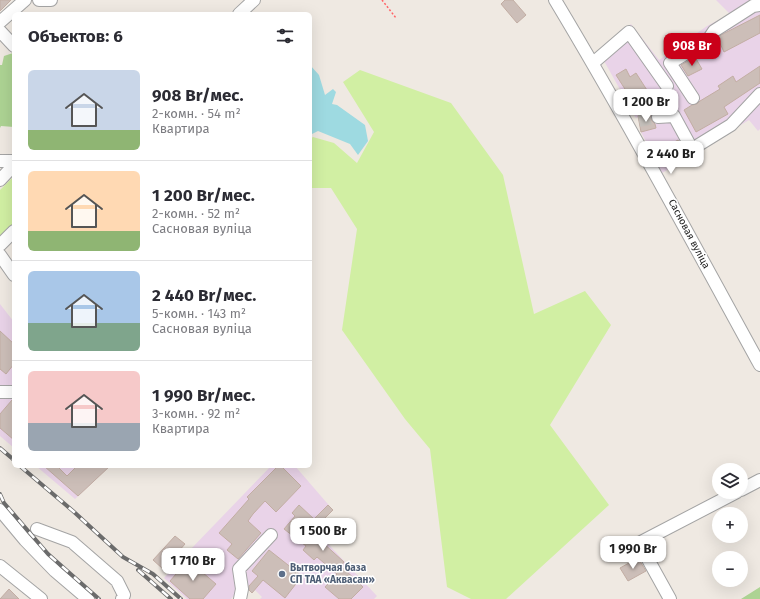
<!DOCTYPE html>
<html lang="ru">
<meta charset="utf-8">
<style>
body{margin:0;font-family:"Fira Sans",sans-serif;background:#f7f7f7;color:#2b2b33;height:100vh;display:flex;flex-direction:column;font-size:15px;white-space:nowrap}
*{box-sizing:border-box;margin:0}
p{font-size:13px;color:#7c7c81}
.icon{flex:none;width:22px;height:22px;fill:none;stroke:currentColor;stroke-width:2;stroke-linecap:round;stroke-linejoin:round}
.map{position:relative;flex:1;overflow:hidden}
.side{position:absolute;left:12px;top:12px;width:300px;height:456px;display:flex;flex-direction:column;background:#fff;border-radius:6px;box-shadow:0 4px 16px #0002}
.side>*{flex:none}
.tools{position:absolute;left:712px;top:463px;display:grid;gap:8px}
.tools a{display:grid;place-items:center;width:36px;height:36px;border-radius:50%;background:#fff;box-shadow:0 4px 16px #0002;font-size:20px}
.price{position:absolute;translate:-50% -34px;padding:0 9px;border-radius:8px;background:#fff;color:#222;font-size:13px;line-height:26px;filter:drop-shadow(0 1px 2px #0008)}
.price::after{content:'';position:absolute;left:50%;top:24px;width:12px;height:9px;margin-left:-6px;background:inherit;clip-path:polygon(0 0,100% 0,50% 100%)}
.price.current{background:#ca0019;color:#fff}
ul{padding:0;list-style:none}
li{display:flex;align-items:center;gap:12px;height:100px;padding:0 16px}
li+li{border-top:1px solid #e1e1e2}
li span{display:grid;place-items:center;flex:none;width:112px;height:80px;border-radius:6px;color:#555}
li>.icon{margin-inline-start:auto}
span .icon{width:48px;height:48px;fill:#fffc;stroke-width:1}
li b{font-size:17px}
h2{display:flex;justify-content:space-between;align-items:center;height:48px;padding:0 16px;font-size:17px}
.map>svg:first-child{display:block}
.industrial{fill:#e9d3e8}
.grass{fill:#d1efa3}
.forest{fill:#add393}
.water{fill:#9edae1}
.building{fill:#ccbeb8;stroke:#c2ada3}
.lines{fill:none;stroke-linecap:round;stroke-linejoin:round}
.minor-tunnel{stroke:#c5c0bb;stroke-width:12;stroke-dasharray:12 6;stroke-linecap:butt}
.minor-casing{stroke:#a4a4a4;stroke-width:14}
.path{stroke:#ff6366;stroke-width:1.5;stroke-dasharray:2 2;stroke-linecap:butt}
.minor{stroke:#fff;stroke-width:12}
.rail-casing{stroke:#6b6b6b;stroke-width:4}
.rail{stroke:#fff;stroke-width:2.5;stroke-dasharray:8;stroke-linecap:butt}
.service-dot{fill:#5c6f8a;stroke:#fff;stroke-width:1.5}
.labels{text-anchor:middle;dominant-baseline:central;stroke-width:3;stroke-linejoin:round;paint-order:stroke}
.street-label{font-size:10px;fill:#1d1d1d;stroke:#fff}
.service-label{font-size:10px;font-weight:bold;fill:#4e5e75;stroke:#fff;text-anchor:start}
</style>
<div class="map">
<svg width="760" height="599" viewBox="0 0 760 599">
<rect width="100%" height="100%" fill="#efe9e2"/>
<!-- industrial -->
<path class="industrial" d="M716,0H760V129L758,131L749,120L662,173L641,132L638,117L636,118L599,52L631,24L659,60L707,26L730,14Z
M0,304L14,322V448L0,436Z
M36,466H110L75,499Z
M271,466H295L333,510L314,529L377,596L374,599H260L262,597L255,590L252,593L247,588L239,590L231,599H187L164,578L189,551Z"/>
<!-- grass -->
<path class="grass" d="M360,70L451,103L503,175L534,314L585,291L611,325L550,425L609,505L506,599H471L447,587L430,449L405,419L342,330L357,229L331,188H310V139L313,137L334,143L357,163L374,132L343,82Z
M14,176V223L0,236V190Z"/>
<!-- forest -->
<path class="forest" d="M13,53L14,54V127L1,126L0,128V65H2L4,56Z
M760,587V599H741Z"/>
<!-- water -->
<path class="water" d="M310,65L319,75L325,95L333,89L336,92L332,104L337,105L365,125L368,141L358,155L350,144L318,131L310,135Z"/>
<!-- building -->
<path class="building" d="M0,0H11L0,11Z
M505,0H513L526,15L517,23L501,4Z
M760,15V33L724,52L718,39L719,36Z
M695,57L702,69L688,76L681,65Z
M760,66V83L724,107L728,114L696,132L684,110L692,105L697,104L700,101L720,89L718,86L733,76L736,82Z
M626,69L630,77L636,73L654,101L639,111L616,75Z
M651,113V118L652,121L655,124L656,128L641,132L638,116Z
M678,140L684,150L675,156L669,145Z
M0,331L14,344V364L6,374L0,369Z
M12,400H14V440L0,428V414Z
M44,466H57L67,476L77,466H110L78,496Z
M278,466H281L301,486L276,512L265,501L253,514L248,521L261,533L238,559L227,550L232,544L219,533L249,499L247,497Z
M299,505L314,519L328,505L333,510L311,532L344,562L341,566L363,587L351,599H339L325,587L337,574L317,557L314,560L303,550L306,546L284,529L295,516L292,513Z
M175,536L185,544L163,569L153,560Z
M269,550L302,576L285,598L263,580L252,593L249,590V586L258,576L252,571Z
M638,558L646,571L628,581L620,568Z
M188,560L216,584L203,599H190L170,581Z
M9,589L19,599H0Z"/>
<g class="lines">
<!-- minor-tunnel -->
<path class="minor-tunnel" d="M639,121L658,117"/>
<!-- minor casing -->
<g class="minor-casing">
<path id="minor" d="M39,0H51
M555,0C627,120 693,243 760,365
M239,14L254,0
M0,22L25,0
M0,31L14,46
M593,63L629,32L667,86
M693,98L670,63L708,40L714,31L753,6L760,5
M658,117L674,116L692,149L731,125L760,94
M0,161H14
M0,180L14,165
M0,245L14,231
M0,255L14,275
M0,392H14
M741,490L760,480
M0,510L25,540L55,571L88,599
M37,529L72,542L117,581L124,595L122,599
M0,566L41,599
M240,599L242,589L239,569L271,535
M670,599L639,543L737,492"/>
</g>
<!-- path -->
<path class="path" d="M382,0L396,18"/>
<!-- minor -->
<use href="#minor" class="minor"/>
<!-- rail casing -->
<g class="rail-casing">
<path id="rail" d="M0,448L14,460
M20,466L73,511L123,557L153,574L181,599
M0,494L4,503L48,554L99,599
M138,570L171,599"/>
</g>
<!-- rail -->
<use href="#rail" class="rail"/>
</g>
<!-- markers -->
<circle class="service-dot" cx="282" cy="574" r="4"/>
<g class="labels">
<!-- street labels -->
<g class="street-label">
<text transform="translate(689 234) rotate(62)">Сасновая вуліца</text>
</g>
<!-- service labels -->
<g class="service-label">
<text x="290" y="568">Вытворчая база<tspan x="290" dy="12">СП ТАА «Аквасан»</tspan></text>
</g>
</g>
</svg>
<div class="tools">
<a><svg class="icon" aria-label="layers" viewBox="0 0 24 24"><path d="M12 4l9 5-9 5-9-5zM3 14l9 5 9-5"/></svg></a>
<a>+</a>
<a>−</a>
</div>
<b class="price current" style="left:692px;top:67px">908 Br</b>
<b class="price" style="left:646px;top:123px">1 200 Br</b>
<b class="price" style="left:671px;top:175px">2 440 Br</b>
<b class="price" style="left:323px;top:552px">1 500 Br</b>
<b class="price" style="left:633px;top:570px">1 990 Br</b>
<b class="price" style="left:193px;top:582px">1 710 Br</b>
<section class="side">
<h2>Объектов: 6<svg class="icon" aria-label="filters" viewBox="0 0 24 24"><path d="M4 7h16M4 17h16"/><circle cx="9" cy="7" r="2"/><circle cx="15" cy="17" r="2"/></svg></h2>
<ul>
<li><span style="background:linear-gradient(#c9d6e8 75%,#8fb573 0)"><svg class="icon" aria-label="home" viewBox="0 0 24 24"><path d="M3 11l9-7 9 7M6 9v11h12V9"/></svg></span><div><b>908 Br/мес.</b><p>2-комн. · 54 m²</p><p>Квартира</p></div></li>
<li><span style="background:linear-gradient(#ffd9b3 75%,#8fb573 0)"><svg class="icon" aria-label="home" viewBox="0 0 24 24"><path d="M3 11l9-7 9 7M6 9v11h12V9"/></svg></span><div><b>1 200 Br/мес.</b><p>2-комн. · 52 m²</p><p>Сасновая вуліца</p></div></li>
<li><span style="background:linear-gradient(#a9c7e8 65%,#7fa58c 0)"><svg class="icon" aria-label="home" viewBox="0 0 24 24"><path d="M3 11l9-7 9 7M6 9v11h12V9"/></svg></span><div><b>2 440 Br/мес.</b><p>5-комн. · 143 m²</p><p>Сасновая вуліца</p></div></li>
<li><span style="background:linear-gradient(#f6c9c9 65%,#9aa5b1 0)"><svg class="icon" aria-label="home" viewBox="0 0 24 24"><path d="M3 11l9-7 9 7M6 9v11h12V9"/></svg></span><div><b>1 990 Br/мес.</b><p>3-комн. · 92 m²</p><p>Квартира</p></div></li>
</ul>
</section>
</div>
